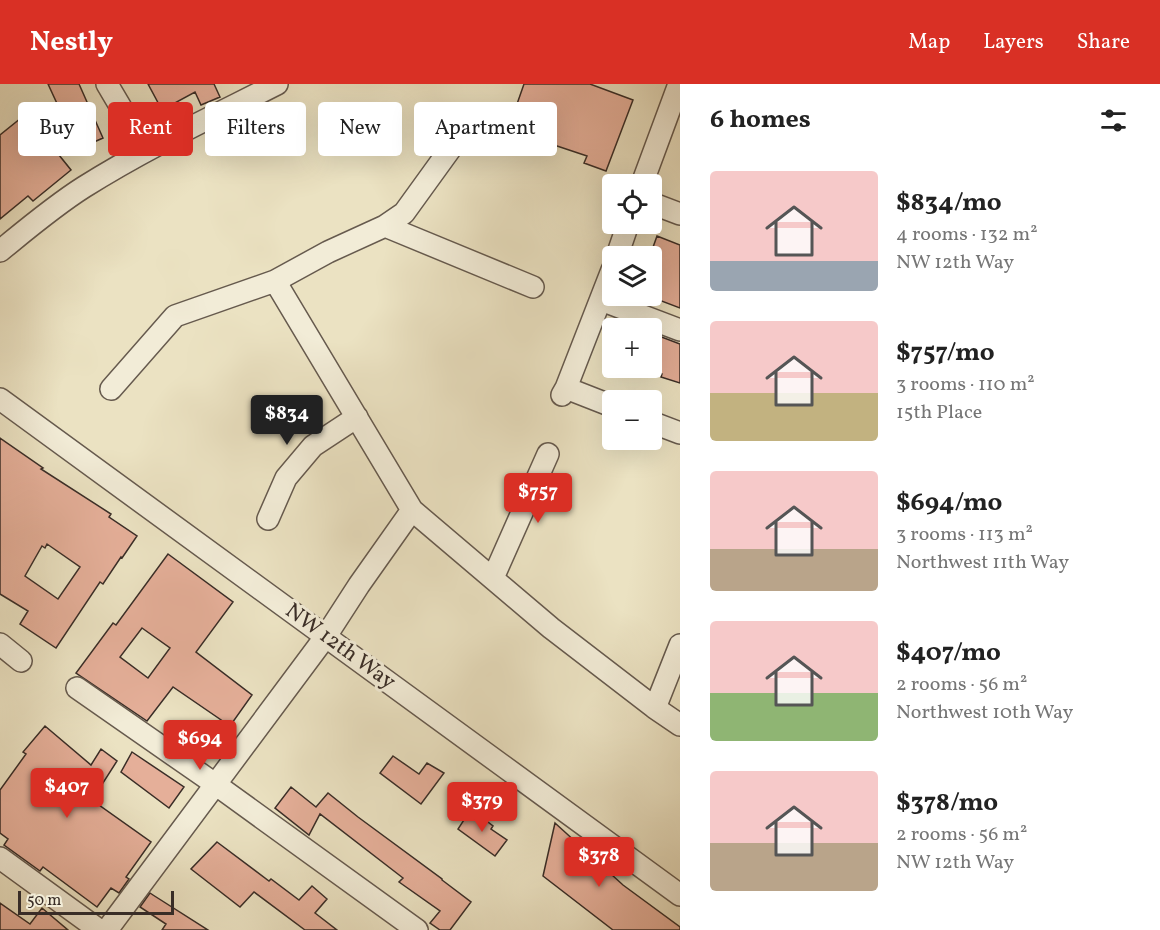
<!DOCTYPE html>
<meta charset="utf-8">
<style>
body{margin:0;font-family:Vollkorn,serif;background:#f6f6f6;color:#222;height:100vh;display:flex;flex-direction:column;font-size:22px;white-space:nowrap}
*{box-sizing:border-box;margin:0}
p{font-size:20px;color:#767676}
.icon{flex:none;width:33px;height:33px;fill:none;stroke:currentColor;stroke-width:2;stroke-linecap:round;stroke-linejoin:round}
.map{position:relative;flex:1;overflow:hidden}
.details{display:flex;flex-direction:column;background:#fff;width:480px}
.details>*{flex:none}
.top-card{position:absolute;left:18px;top:18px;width:570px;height:54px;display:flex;gap:12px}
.tools{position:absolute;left:602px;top:90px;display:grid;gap:12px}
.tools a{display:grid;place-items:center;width:60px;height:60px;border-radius:6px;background:#fff;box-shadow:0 6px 24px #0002;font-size:30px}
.scale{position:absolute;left:18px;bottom:15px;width:156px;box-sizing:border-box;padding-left:6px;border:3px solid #392d27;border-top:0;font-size:16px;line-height:21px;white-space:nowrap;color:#392d27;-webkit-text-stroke:4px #f2ecd7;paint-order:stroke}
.price{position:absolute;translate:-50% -51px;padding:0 14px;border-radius:6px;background:#d93025;color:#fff;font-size:20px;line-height:39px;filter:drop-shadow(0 2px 3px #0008)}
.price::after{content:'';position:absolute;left:50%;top:36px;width:18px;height:14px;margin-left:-9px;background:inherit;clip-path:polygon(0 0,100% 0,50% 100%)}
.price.on{background:#222;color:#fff}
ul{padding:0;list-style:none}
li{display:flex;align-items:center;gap:18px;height:150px;padding:0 30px}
li span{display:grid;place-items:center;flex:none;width:168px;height:120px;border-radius:6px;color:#555}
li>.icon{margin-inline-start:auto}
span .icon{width:72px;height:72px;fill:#fffc;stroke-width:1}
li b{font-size:26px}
h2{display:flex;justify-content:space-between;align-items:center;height:72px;padding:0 30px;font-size:26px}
.tag{padding:0 21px;border-radius:6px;background:#fff;box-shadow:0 6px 24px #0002;font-size:21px;line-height:54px}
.tag.on{background:#d93025;color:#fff}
header{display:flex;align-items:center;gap:36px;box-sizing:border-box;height:84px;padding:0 30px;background:#d93025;color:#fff}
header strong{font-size:28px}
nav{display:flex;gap:33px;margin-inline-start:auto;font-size:21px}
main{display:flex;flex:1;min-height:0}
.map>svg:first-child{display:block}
.building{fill:#e5af99;stroke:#392d27;stroke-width:1.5;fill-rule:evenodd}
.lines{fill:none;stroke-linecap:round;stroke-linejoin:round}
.minor-casing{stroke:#665a4e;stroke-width:24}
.minor{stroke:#f2ecd7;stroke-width:21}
.labels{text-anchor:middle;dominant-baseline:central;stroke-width:6;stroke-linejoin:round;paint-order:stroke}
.street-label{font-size:22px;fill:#392d27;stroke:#f2ecd7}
</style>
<header>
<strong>Nestly</strong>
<nav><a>Map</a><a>Layers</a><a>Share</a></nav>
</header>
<main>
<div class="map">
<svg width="680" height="846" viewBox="0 0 680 846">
<rect width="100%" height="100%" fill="#ebe2c2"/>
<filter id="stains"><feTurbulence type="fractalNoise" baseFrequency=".00333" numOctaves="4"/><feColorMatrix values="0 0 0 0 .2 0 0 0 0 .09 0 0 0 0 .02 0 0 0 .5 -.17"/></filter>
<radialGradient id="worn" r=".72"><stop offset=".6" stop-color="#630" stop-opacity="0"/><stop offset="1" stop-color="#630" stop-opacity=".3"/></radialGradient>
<!-- building -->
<path class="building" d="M48,0H79L103,54L78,65Z
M148,0H214L220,13L201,21L195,8L162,26Z
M524,0H590L633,16L606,87L584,79L587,72L536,55L537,50L510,40Z
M26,30L71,86L33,117L28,112L0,135V51Z
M657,152L680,161V224L651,213V169Z
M651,249L680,260V299L661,293L662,290L651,286Z
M0,354L43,384L41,385L111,430L109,433L137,452L122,474L121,473L103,500L100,498L56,564L20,540L28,527L0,510ZM47,460L80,483L58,515L25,492L42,462L45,464Z
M168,470L233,518L196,568L252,611L230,642L173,603L147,637L76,589L113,539L116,541ZM142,544L170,564L148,594L120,573Z
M45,642L91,681L101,665L117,677L92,716L151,758L126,793L129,795L119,809L111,804L97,823L43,783L40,787L4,761L8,755L0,749V706L26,670L23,668Z
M132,668L184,703L169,724L121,688Z
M393,672L419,690L427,679L444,689L421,720L380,689Z
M291,703L316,723L328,709L358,733L442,795V796L471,818L450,846H440L430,839L440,827L399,798L403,794L320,730L309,751L275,724Z
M471,725L493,742L491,745L507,756L495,772L458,745Z
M555,739L623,801L680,843V846H613L543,792Z
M217,758L269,797L271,795L299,816L312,802L327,815L315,829L337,846H305L254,808L240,823L191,785Z
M150,809L153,811L208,846H162L166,840L140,823Z
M0,819L30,840L42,824L68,846H0Z"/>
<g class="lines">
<!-- minor casing -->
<g class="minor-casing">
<path id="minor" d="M107,0L146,66
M642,100L679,0
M651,119L680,130
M385,142L533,203
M0,167C27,145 54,122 84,103C146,64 212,33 277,0
M617,172L628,140
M275,197L412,426L551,544L655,624L680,641
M601,216L680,246
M566,304L612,322
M111,305L175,232L275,197L328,168L385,142L404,129L451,64
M562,311L566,304L612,186
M0,315L680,811
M651,338L680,349
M268,435L286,394L313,362L357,333
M493,494L548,370
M0,560L21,577
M77,604L215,700L417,846
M655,624L680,561
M0,774L99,846
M107,846L326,552L359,501L412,426"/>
</g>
<!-- minor -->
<use href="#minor" class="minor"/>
</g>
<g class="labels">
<!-- street labels -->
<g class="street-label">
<text transform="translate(340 563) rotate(36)">NW 12th Way</text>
</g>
</g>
<rect width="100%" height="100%" filter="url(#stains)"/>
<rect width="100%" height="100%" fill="url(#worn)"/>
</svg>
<div class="tools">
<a><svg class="icon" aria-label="locate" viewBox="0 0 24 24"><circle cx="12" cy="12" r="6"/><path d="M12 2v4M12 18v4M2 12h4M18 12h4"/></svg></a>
<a><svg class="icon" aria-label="layers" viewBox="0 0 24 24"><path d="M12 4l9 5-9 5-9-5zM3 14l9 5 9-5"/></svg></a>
<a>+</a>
<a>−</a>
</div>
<div class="scale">50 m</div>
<b class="price on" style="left:287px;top:362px">$834</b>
<b class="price" style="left:538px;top:440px">$757</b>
<b class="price" style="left:200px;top:687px">$694</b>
<b class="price" style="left:67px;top:735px">$407</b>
<b class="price" style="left:482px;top:749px">$379</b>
<b class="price" style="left:599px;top:804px">$378</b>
<div class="top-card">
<a class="tag">Buy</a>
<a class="tag on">Rent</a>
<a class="tag">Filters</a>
<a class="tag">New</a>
<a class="tag">Apartment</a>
</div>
</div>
<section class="details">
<h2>6 homes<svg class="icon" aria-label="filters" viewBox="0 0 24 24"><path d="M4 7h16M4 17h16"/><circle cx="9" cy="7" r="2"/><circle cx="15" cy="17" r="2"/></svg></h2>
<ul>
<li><span style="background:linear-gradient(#f6c9c9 75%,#9aa5b1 0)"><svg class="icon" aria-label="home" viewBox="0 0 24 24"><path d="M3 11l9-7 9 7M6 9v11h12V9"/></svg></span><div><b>$834/mo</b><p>4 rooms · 132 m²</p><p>NW 12th Way</p></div></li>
<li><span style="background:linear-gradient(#f6c9c9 60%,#c2b280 0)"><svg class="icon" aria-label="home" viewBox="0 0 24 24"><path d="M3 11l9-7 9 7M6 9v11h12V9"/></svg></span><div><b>$757/mo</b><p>3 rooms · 110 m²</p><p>15th Place</p></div></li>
<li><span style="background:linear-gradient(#f6c9c9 65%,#b9a48a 0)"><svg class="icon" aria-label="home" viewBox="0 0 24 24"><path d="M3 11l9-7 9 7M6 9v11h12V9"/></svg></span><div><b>$694/mo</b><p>3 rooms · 113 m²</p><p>Northwest 11th Way</p></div></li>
<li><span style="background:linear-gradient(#f6c9c9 60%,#8fb573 0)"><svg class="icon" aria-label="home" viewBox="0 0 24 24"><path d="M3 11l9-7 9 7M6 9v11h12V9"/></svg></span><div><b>$407/mo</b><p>2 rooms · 56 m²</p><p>Northwest 10th Way</p></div></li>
<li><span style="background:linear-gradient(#f6c9c9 60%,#b9a48a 0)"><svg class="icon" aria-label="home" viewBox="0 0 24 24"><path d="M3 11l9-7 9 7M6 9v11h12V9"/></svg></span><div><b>$378/mo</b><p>2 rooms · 56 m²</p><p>NW 12th Way</p></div></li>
</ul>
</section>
</main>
